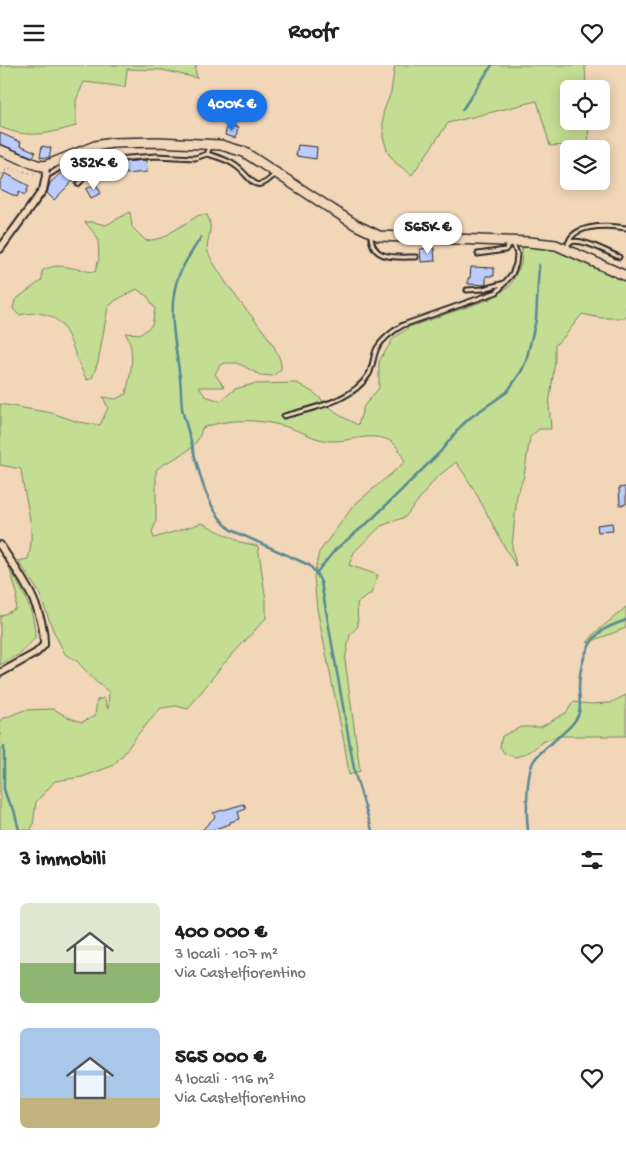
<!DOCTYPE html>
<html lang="it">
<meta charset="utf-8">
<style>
body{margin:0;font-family:"Gochi Hand",sans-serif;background:#f6f6f6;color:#202124;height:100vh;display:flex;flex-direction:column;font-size:19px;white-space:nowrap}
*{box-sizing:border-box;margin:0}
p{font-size:16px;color:#757577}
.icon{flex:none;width:28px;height:28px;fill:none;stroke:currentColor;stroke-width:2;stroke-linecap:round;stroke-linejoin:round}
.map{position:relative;height:765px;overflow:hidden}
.drawer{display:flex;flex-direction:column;background:#fff;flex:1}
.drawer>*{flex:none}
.controls{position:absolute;left:560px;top:15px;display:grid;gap:10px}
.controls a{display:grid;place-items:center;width:50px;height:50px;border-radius:8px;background:#fff;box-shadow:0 2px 12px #0003;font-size:25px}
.price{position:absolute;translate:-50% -42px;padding:0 11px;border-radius:18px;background:#fff;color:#222;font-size:16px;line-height:32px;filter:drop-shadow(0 1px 2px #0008)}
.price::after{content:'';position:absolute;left:50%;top:30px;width:15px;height:11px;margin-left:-8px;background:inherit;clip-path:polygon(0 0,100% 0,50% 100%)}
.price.active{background:#1a73e8;color:#fff}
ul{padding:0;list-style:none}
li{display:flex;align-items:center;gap:15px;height:125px;padding:0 20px}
li span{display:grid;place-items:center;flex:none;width:140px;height:100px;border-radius:8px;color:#555}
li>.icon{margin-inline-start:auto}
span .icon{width:60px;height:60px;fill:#fffc;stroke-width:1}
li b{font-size:21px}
h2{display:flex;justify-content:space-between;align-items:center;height:60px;padding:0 20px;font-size:21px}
header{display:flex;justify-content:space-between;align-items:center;height:65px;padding:0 20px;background:#fff;font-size:22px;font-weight:700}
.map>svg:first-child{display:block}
.green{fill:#c3dd93;stroke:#77845f}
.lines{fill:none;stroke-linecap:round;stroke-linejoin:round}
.stream{stroke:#5a8794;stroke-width:2.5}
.building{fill:#bcccfc;stroke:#2b2b2b}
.lane-casing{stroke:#2b2b2b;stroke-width:7}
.street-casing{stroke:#2b2b2b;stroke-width:10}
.secondary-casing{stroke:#2b2b2b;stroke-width:12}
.path{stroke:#2b2b2b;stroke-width:1;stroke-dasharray:1 4;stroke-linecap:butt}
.lane{stroke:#f1d6b8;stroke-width:3}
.street{stroke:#f1d6b8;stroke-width:6}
.secondary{stroke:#f1d6b8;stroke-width:9}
</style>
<header><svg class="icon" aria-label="menu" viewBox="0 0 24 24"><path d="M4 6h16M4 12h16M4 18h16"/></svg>Roofr<svg class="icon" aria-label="heart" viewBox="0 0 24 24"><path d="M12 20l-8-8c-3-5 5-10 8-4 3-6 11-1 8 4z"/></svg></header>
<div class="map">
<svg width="626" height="765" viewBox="0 0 626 765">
<rect width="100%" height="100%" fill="#f1d6b8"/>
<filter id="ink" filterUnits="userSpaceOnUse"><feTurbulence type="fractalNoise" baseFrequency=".02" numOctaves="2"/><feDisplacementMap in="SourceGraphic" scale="10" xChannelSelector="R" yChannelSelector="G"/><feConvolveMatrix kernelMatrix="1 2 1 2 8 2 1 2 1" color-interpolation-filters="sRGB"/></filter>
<g filter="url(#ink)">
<!-- green -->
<path class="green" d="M0,0H197L195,4L197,13L162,5L127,4L125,22L84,17L76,35V61C47,69 29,74 0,62Z
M395,0H585L586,24H569V56H588L589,79L550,81L537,36L448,58L412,110L396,98L388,88L383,72V48L391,27Z
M130,147L132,162L146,176L162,173L199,150H207C215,164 205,174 208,187C210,194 230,224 235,230C247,248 283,283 281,304L273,311L260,310L238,298H226L220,300L215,309L224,322H199L205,331L221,336L235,324L253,319L297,318L314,328L339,350L358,360L364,341L379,323V296L393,274L409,262L490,234L510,221L521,199L522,184L527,180L560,186L626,216V253H601L582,249L564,272L555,280V296L549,340L551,364H539L530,372L524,411L517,430L512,482L516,501C494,467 480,429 456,397L436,413L405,452L381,461L354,487L349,500L378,510L371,529L357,538L358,561L350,570L345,595L360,706L349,710L345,682L317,544L314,511L319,487L354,440L405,397C401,388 396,377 386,374C368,368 351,376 333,376C319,376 309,370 296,365C266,354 232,352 202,363C198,388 173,391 156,405V457L152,467L154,473L202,458L240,477L258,481L266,536V553L220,603L188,644L176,641L161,643L138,669L123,690L112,701L82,712L55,716L36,737L33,760L31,765H0V655L24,645L54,644L67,652L82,657L95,651L97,635L104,633L108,644L109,627L95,616L77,596L65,589L53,565L39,527L18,496L28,494C37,462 24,436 21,404L0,400V339L52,348L78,357L100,360L108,343L103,332L116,334L126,329C130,310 137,285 125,268L141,269L152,260L155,244L148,232L137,224L116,235L108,242L98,297L92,313L87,315C67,281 72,239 19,250L13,244L15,235L42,215V206C59,195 76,206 95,207L99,194L98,173L85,157H93L106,160Z
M9,502C23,528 35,544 35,573L20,589L0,600V551L15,544L17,528Z
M626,542V563L587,578L595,568Z
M626,630V671H558L542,677L531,686L516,692L505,689L500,682L502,671L521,662H541L567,647L573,637L590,639L610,638Z"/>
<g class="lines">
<!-- stream -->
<path class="stream" d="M462,45L492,0
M201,172C193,186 180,202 176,219C168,251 176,281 180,313C181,323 181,333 182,343C184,354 188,365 191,376C199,407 206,444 231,465L309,500L316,508L321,517L355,709L372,765
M316,508L336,484L371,455L422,405L441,386L460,362L471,352L507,327L521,307L526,296L536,255L539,200
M4,682V724L8,736L14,745L19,765
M528,765C526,750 526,705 535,694C545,680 576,663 579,647C581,641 579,631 579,625C579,605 585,575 605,564C611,560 619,558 626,555"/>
</g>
<!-- building -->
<path class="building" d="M227,61L238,63L236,73L225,70Z
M0,68L21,77L20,80L36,87L33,92L0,79Z
M298,80L317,82L316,94L296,91Z
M42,81L51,83L49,93L40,92Z
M146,95L147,107L125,109L124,97Z
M94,97L104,109L97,115L93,110L94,108L88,102Z
M64,105L66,106L68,105L70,108L73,105L78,111L54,135L47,128L50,118Z
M5,108L29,121L25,130L19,127L17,132L0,124V119Z
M96,119L101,128L91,133L86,124Z
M434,183L435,196L421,197L420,184Z
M471,202L494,203V211H486V220L468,219V213H470Z
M626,422V439L620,440L619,423Z
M612,458L613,466L598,467L597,460Z
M244,739L246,744L238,747L240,754L230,757V759L211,765H202L215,752L213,748Z"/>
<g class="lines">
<!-- lane casing -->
<g class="lane-casing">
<path id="lane" d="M207,89C217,92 227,94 236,101C253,113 254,132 276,108
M115,94L156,91L195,93L207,89L210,82
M46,111C52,109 58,103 64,101C77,97 92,108 78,119
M371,169C371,196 395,192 416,192
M568,178C579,171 607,187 619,192
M568,184C567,158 608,160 626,163
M478,189L505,185L512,177
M467,225L483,224L505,218
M284,351C312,343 352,337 369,309C373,301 373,291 377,283C383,273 393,266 403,260L497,227L512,209L516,199L517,189L513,178"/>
</g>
<!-- street casing -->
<g class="street-casing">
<path id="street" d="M0,184L43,125L46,111L45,101
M0,480C20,510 45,543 44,580L36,588L0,608"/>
</g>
<!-- secondary casing -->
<g class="secondary-casing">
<path id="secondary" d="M0,85L37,100L45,101L95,81L112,78L157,77L221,80L244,87L356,160L379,171L529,177L556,180L626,211"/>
</g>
<!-- path -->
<path class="path" d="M0,114L4,106L10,103L38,110"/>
<!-- lane -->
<use href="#lane" class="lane"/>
<!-- street -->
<use href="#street" class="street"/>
<!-- secondary -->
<use href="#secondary" class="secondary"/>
</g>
</g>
</svg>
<div class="controls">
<a><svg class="icon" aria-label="locate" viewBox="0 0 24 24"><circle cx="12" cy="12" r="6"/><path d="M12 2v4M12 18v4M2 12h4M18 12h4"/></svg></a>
<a><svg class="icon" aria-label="layers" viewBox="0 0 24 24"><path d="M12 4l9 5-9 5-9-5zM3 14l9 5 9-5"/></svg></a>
</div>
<b class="price active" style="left:232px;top:67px">400K €</b>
<b class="price" style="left:94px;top:126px">352K €</b>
<b class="price" style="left:428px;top:190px">565K €</b>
</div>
<section class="drawer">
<h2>3 immobili<svg class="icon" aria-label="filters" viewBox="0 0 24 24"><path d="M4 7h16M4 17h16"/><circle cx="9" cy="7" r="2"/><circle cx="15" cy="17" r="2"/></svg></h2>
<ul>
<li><span style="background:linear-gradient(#dfe7d0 60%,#8fb573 0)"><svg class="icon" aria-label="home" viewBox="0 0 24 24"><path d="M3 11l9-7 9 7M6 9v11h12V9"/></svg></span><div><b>400 000 €</b><p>3 locali · 107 m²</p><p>Via Castelfiorentino</p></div><svg class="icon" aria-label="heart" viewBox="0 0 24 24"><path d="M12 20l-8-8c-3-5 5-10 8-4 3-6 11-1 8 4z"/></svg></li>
<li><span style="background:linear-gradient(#a9c7e8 70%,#c2b280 0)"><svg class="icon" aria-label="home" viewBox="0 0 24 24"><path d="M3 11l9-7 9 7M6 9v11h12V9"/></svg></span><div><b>565 000 €</b><p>4 locali · 116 m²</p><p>Via Castelfiorentino</p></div><svg class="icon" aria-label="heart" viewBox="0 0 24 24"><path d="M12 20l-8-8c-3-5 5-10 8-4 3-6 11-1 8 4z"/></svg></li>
</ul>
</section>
